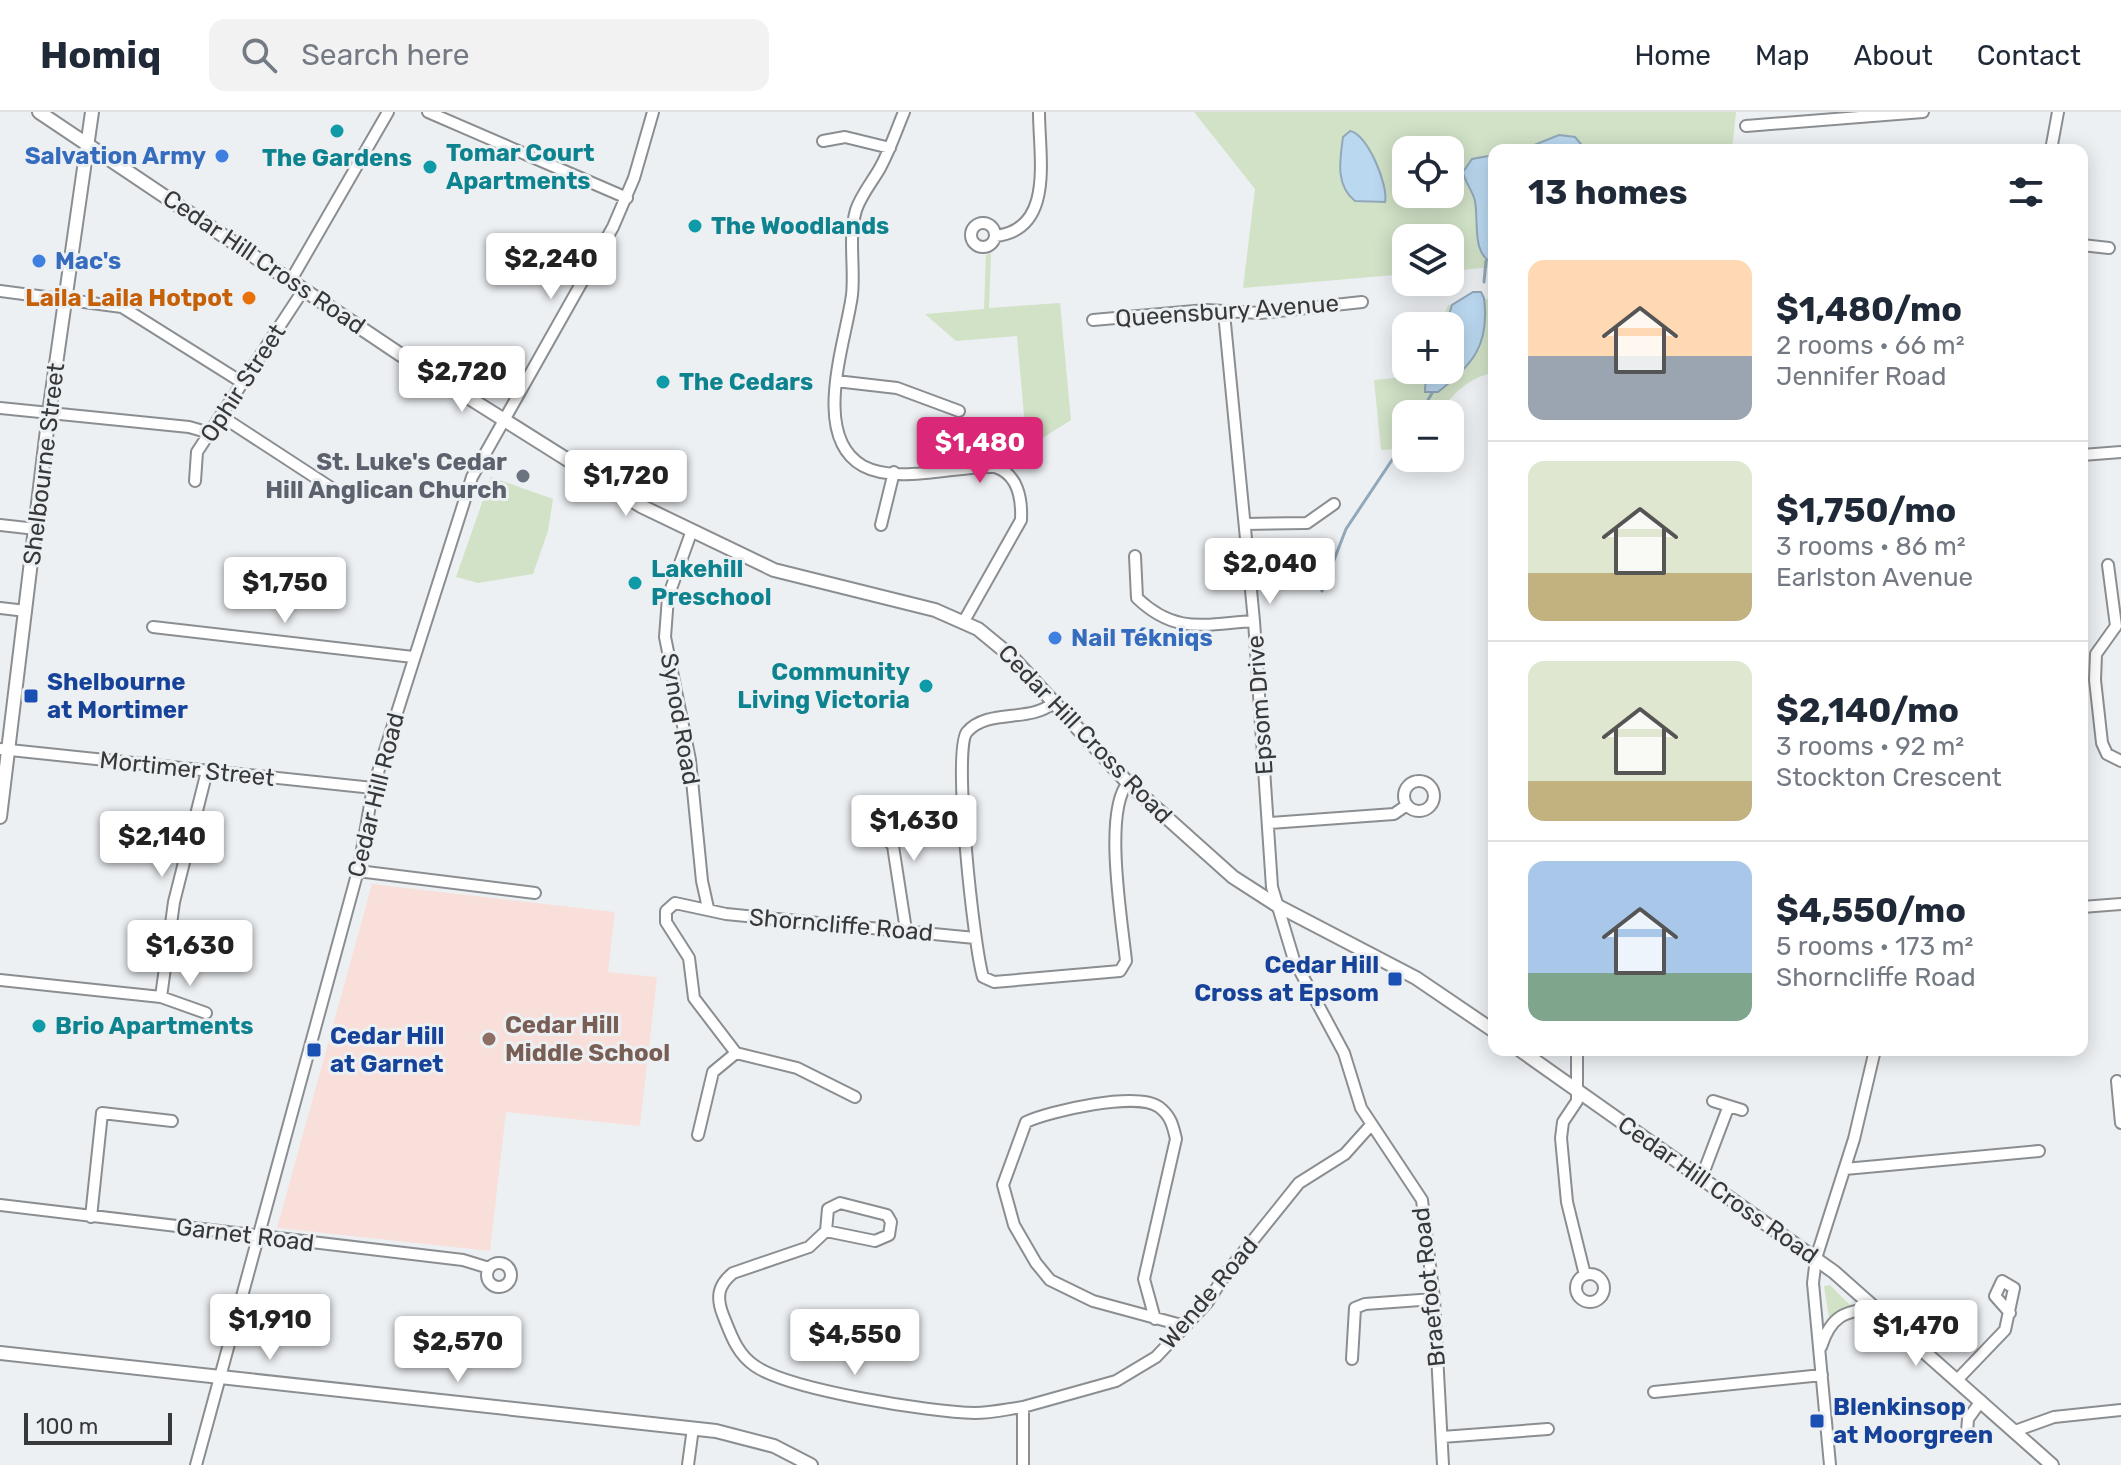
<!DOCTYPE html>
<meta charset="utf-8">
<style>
body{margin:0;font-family:Rubik,sans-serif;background:#f2f2f3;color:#1f2937;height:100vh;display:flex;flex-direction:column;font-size:30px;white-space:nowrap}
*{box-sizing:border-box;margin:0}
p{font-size:26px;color:#747a83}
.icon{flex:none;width:44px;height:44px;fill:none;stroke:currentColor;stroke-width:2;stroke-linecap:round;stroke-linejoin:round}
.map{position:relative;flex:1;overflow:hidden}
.side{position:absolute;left:1488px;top:32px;width:600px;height:912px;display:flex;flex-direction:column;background:#fff;border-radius:16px;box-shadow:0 4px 20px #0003}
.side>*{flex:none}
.fabs{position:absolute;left:1392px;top:24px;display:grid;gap:16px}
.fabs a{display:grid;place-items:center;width:72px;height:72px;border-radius:16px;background:#fff;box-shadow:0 4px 20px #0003;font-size:40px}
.scale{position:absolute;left:24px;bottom:20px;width:148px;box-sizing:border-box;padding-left:8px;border:4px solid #363839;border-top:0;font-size:22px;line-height:28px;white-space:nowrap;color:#363839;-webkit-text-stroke:6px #edf0f3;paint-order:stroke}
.price{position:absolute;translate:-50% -68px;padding:0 18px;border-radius:8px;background:#fff;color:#222;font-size:26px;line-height:52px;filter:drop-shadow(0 2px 4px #0008)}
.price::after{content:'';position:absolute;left:50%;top:48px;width:24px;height:18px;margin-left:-12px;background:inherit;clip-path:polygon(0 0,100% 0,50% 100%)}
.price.selected{background:#db2777;color:#fff}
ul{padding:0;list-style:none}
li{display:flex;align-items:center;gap:24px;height:200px;padding:0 40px}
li+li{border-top:2px solid #e0e1e3}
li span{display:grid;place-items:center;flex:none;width:224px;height:160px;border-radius:16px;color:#555}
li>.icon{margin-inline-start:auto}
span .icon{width:96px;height:96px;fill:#fffc;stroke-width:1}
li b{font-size:34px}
h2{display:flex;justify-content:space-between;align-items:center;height:96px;padding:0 40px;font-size:34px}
header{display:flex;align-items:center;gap:48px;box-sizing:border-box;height:112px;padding:0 40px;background:#fff;border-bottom:2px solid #e0e1e3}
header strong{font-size:38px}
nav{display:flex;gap:44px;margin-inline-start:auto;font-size:28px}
.search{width:560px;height:72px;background:#f2f2f3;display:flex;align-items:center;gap:20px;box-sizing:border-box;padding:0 28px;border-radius:16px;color:#747a83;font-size:30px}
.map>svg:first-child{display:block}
.education{fill:#f9dfda}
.green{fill:#d1e2c7;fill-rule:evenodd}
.water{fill:#bad8f0;stroke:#92a8b9;stroke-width:2}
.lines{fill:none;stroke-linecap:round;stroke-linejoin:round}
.stream{stroke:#92a8b9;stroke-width:3}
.minor-casing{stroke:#8b8e91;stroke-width:14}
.major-casing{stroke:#8b8e91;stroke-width:16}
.minor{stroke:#fff;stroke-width:10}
.major{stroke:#fff;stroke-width:12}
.culture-dot{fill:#0f9aa8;stroke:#edf0f3;stroke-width:3}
.shop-dot{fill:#3f7fe0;stroke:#edf0f3;stroke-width:3}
.food-dot{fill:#e8710a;stroke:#edf0f3;stroke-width:3}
.worship-dot{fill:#6b7280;stroke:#edf0f3;stroke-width:3}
.transit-dot{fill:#1a4fb4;stroke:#edf0f3;stroke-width:3}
.education-dot{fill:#8d6e63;stroke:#edf0f3;stroke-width:3}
.labels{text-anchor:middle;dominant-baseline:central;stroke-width:6;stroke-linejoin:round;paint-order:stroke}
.culture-label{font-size:24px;font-weight:bold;fill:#0d838f;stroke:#edf0f3;text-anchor:start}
.shop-label{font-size:24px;font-weight:bold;fill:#366cbe;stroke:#edf0f3;text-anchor:start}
.street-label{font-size:24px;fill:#363839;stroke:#edf0f3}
.food-label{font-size:24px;font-weight:bold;fill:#c56008;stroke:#edf0f3;text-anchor:end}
.worship-label{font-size:24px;font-weight:bold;fill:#5b616d;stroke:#edf0f3;text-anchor:end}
.transit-label{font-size:24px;font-weight:bold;fill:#164399;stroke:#edf0f3;text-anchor:start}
.education-label{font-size:24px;font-weight:bold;fill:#785e54;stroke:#edf0f3;text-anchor:start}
</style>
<header>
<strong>Homiq</strong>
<div class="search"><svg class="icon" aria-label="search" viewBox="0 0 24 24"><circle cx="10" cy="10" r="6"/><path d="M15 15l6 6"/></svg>Search here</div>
<nav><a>Home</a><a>Map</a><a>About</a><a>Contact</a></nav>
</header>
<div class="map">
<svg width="2121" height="1353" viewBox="0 0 2121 1353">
<rect width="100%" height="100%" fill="#edf0f3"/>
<!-- education -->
<path class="education" d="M372,772L615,800L608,860L657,865L640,1014L506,1000L490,1139L277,1116Z"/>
<!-- green -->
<path class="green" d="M1194,0H1736L1732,38H1494V155L1450,159V126H1406V162L1243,176L1255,77ZM1406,38H1450V82H1406Z
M991,141L989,196L1060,191L1071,308L1027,336L1014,338L1026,326L1017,224L956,229L925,202L984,197L986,143Z
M1493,186L1494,261C1471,264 1451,282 1440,302H1406V336L1381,338L1374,268L1415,264L1421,258H1450V214L1441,211L1448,193Z
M491,365L553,387L548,419L533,462L478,471L456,465Z
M1830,1173L1851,1194L1829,1206L1824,1174Z"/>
<!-- water -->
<path class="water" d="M1350,19C1367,21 1389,74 1385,90L1355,89C1335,73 1340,48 1343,25Z
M1559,23L1575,25L1586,38H1522Z
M1494,43V152C1471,142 1479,111 1475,89C1473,79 1465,71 1463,60L1472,47Z
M1473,180H1481L1484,186C1490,233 1473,252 1438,280H1425L1426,258H1450V214L1446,212L1452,193Z"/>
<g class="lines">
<!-- stream -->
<path class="stream" d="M1484,170L1486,149
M1420,302L1432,281
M1322,479L1346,417L1406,327"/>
<!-- minor casing -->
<g class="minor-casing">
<path id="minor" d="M428,0L627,86
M904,0C896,19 890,38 880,56C872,70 861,83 856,98C848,126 855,155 852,183C846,229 810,324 863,354C898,373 957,353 995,355C1018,362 1022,387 1021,408L964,509
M1746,14L1923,0
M823,29L845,25L890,36
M2051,38L2058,0
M971 123a12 12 0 1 1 24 0a12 12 0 1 1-24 0Z
M995,124C1055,118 1039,45 1039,0
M2082,133L2109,136
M291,168L388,0
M0,179L122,195L243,271
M1224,201L1254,509L1272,775L1294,848L1344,941L1361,996L1422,1088L1434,1187L1443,1353
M1093,208L1206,198L1260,201L1362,190
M836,269L897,276L959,299
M0,296L189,315L210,321
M221,304L333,377
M2082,343L2121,340
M195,369L197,340L304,177
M1245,412L1307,411L1334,392
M0,413L36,417
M881,413L894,360
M691,421L668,485L665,525L690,648L702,769L708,796
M1135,444L1137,486C1176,523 1204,512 1254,509
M2108,453L2116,514
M0,496L26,499
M2116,514L2096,542L2095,568L2102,631L2107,642L2121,649
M153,515L413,545
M1053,591C1030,611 988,596 967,620C952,636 974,837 983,865L994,870L1120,859L1126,849C1122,809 1103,699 1128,671
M0,637L373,676
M1404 684a15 15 0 1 1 30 0a15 15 0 1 1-30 0Z
M1269,711L1394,702L1407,693
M871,721L886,726L893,734L906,818
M358,759L535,781
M2082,795L2121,792
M0,868L161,885L206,901
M161,885L174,790L207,659
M1577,938V989L1563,1010L1561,1026L1567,1090L1585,1163
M736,941L797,956L855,985
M2117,969L2121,1011
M1713,989L1742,998
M698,1023L713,960L736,941L694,886L689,846L666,810V799L675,791L726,802L975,826
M1845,1057L2039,1039
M1701,1067L1728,996
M840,1091L887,1103L891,1110L889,1123L875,1129L826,1119L828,1097Z
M0,1093L463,1148L489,1156
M91,1105L102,1001L172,1009
M826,1119L809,1135L733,1161C718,1173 716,1185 723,1203C731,1223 737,1242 755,1254C790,1278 929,1300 975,1301C991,1301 1008,1297 1023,1295
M487 1163a12 12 0 1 1 24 0a12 12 0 1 1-24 0Z
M1576 1176a14 14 0 1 1 28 0a14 14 0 1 1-28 0Z
M1155,1207L1144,1167L1176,1027C1173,1014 1171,1004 1159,995C1137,979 1050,999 1026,1010L1003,1073L1014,1113L1036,1151L1050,1168L1093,1189L1185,1214
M1821,1235C1831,1204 1844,1199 1875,1196
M1352,1247L1355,1196L1365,1192L1434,1187
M1957,1268L2005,1218L2014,1176L2002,1169L1995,1184L2010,1201
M1654,1280L1822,1263
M2015,1319L2054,1305L2121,1298
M1967,1320L1968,1307L1981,1289
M1442,1325L1548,1317
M196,1353L359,755L373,676L472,365L613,115L634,66L653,0
M688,1353L693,1316
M1023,1353V1295L1116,1269L1156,1245L1207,1191L1225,1163L1299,1071L1345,1042L1371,1013
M1830,1353L1813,1171L1816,1146L1854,1027L1875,938"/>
</g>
<!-- major casing -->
<g class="major-casing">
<path id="major" d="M39,0L401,243L641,394L774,458L935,498L978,517L1012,545L1128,671L1233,765L1278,794L1416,866L1494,919
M0,705L49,301L92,0
M1520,938L1834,1160L2052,1353
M0,1241L716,1319L774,1334L811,1353"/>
</g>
<!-- minor -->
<use href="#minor" class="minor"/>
<!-- major -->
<use href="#major" class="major"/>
</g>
<!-- markers -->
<g class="culture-dot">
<circle cx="337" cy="19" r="8"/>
<circle cx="430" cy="55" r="8"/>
<circle cx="695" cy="114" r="8"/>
<circle cx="663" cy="270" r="8"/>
<circle cx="635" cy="471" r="8"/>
<circle cx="926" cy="574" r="8"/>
<circle cx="39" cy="914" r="8"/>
</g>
<g class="shop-dot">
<circle cx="222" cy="44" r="8"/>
<circle cx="39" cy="149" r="8"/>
<circle cx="1055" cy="526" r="8"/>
</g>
<circle class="food-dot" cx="249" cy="186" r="8"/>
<circle class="worship-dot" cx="523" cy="364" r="8"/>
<g class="transit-dot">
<rect x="23" y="576" width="16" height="16" rx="4"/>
<rect x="1387" y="859" width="16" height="16" rx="4"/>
<rect x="306" y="930" width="16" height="16" rx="4"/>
<rect x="1809" y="1301" width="16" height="16" rx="4"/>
</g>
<circle class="education-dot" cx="489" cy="927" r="8"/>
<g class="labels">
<!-- culture labels -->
<g class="culture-label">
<text x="446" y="41">Tomar Court<tspan x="446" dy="28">Apartments</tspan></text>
<text x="337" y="46" text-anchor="middle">The Gardens</text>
<text x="711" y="114">The Woodlands</text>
<text x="679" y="270">The Cedars</text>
<text x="651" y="457">Lakehill<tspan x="651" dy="28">Preschool</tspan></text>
<text x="910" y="560" text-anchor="end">Community<tspan x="910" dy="28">Living Victoria</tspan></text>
<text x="55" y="914">Brio Apartments</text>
</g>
<!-- shop labels -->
<g class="shop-label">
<text x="206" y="44" text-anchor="end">Salvation Army</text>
<text x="55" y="149">Mac's</text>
<text x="1071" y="526">Nail Tékniqs</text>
</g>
<!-- street labels -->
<g class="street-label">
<text transform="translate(264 150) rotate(34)">Cedar Hill Cross Road</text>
<text transform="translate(1227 199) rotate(-4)">Queensbury Avenue</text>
<text transform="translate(243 271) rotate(-57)">Ophir Street</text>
<text transform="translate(44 352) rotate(-83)">Shelbourne Street</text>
<text transform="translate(1260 593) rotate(-94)">Epsom Drive</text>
<text transform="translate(680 607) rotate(80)">Synod Road</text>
<text transform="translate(1085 622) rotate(46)">Cedar Hill Cross Road</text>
<text transform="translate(187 657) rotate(6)">Mortimer Street</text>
<text transform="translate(376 683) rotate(-76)">Cedar Hill Road</text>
<text transform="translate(841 813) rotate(5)">Shorncliffe Road</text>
<text transform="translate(1718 1078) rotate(35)">Cedar Hill Cross Road</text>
<text transform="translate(245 1123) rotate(7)">Garnet Road</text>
<text transform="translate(1429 1175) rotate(-96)">Braefoot Road</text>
<text transform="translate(1209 1181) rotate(-50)">Wende Road</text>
</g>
<!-- food labels -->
<g class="food-label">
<text x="233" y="186">Laila Laila Hotpot</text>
</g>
<!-- worship labels -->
<g class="worship-label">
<text x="507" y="350">St. Luke's Cedar<tspan x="507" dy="28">Hill Anglican Church</tspan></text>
</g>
<!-- transit labels -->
<g class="transit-label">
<text x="47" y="570">Shelbourne<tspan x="47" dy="28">at Mortimer</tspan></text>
<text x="1379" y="853" text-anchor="end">Cedar Hill<tspan x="1379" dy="28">Cross at Epsom</tspan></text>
<text x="330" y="924">Cedar Hill<tspan x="330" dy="28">at Garnet</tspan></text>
<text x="1833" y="1295">Blenkinsop<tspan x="1833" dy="28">at Moorgreen</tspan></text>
</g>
<!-- education labels -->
<g class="education-label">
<text x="505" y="913">Cedar Hill<tspan x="505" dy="28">Middle School</tspan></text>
</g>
</g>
</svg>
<div class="fabs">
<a><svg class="icon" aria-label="locate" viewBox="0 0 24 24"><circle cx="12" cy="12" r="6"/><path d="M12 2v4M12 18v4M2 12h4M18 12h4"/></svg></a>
<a><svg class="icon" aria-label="layers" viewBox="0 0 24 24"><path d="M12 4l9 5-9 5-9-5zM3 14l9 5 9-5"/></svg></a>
<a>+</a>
<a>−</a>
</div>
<div class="scale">100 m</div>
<b class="price" style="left:551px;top:189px">$2,240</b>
<b class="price" style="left:462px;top:302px">$2,720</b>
<b class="price selected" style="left:980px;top:373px">$1,480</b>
<b class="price" style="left:626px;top:406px">$1,720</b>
<b class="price" style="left:1270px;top:494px">$2,040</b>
<b class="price" style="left:285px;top:513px">$1,750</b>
<b class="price" style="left:914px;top:751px">$1,630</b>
<b class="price" style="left:162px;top:767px">$2,140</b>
<b class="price" style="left:190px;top:876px">$1,630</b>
<b class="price" style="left:270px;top:1250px">$1,910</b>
<b class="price" style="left:1916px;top:1256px">$1,470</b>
<b class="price" style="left:855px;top:1265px">$4,550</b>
<b class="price" style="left:458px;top:1272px">$2,570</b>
<section class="side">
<h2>13 homes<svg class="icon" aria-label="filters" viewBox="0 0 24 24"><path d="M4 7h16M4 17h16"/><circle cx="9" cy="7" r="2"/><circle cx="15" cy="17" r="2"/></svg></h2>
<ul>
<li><span style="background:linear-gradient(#ffd9b3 60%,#9aa5b1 0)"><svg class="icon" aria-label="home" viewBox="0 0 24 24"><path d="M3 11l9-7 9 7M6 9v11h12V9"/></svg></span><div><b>$1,480/mo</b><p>2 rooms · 66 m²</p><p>Jennifer Road</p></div></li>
<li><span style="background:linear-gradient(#dfe7d0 70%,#c2b280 0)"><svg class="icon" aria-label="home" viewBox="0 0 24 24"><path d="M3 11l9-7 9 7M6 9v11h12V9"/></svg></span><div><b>$1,750/mo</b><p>3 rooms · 86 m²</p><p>Earlston Avenue</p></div></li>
<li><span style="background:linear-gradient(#dfe7d0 75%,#c2b280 0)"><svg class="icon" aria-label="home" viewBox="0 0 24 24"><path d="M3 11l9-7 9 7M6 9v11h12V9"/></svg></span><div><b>$2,140/mo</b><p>3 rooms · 92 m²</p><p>Stockton Crescent</p></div></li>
<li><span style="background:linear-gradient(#a9c7e8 70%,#7fa58c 0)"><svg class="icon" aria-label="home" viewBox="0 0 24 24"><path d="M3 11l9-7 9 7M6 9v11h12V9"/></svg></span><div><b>$4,550/mo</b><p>5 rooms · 173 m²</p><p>Shorncliffe Road</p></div></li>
</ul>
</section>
</div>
